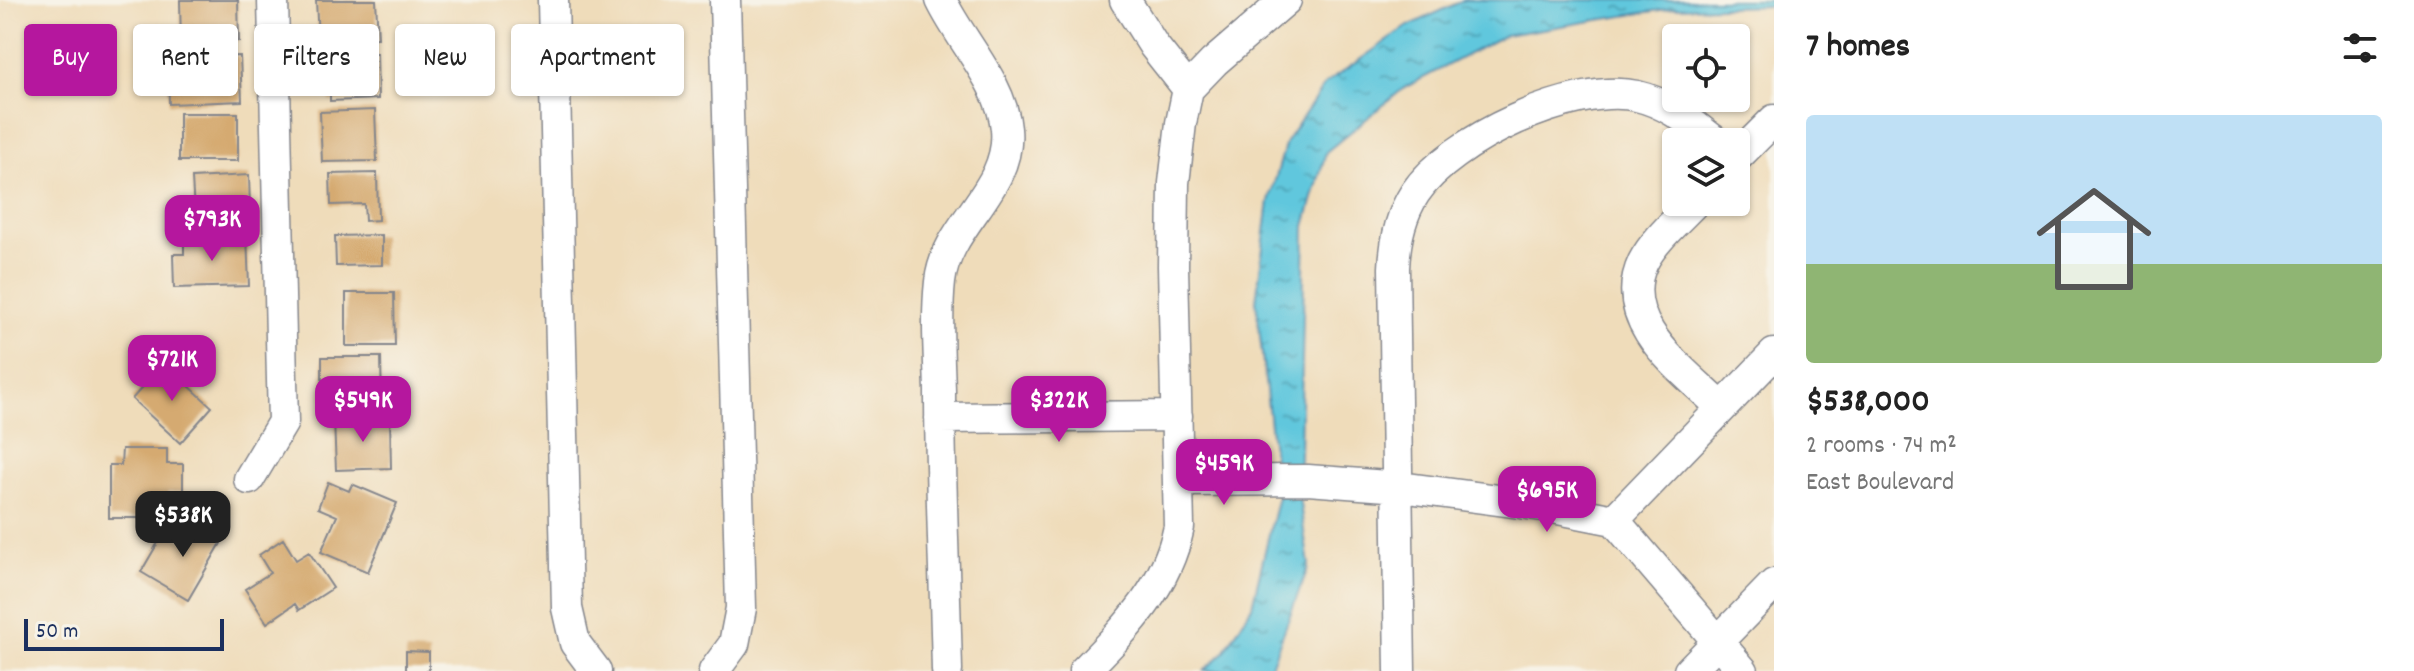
<!DOCTYPE html>
<meta charset="utf-8">
<style>
body{margin:0;font-family:Dekko,sans-serif;background:#f2f2f2;color:#222;height:100vh;display:flex;flex-direction:column;font-size:30px;white-space:nowrap}
*{box-sizing:border-box;margin:0}
p{font-size:26px;color:#767676}
.icon{flex:none;width:44px;height:44px;fill:none;stroke:currentColor;stroke-width:2;stroke-linecap:round;stroke-linejoin:round}
.map{position:relative;flex:1;overflow:hidden}
.panel{display:flex;flex-direction:column;background:#fff;width:640px}
.panel>*{flex:none}
.hud{position:absolute;left:24px;top:24px;width:760px;height:72px;display:flex;gap:16px}
.buttons{position:absolute;left:1662px;top:24px;display:grid;gap:16px}
.buttons a{display:grid;place-items:center;width:88px;height:88px;border-radius:8px;background:#fff;box-shadow:0 2px 6px #0004;font-size:40px}
.scale{position:absolute;left:24px;bottom:20px;width:200px;box-sizing:border-box;padding-left:8px;border:4px solid #1b2f5e;border-top:0;font-size:22px;line-height:28px;white-space:nowrap;color:#1b2f5e;-webkit-text-stroke:6px #f7f3e8;paint-order:stroke}
.price{position:absolute;translate:-50% -68px;padding:0 18px;border-radius:16px;background:#b5179e;color:#fff;font-size:26px;line-height:52px;filter:drop-shadow(0 2px 4px #0008)}
.price::after{content:'';position:absolute;left:50%;top:48px;width:24px;height:18px;margin-left:-12px;background:inherit;clip-path:polygon(0 0,100% 0,50% 100%)}
.price.on{background:#222;color:#fff}
ul{padding:0;list-style:none}
li{display:grid;align-content:center;gap:16px;height:424px;padding:0 32px}
li span{display:grid;place-items:center;height:248px;border-radius:8px;color:#555}
li>.icon{margin-inline-start:auto}
span .icon{width:144px;height:144px;fill:#fffc;stroke-width:1}
li b{font-size:34px}
h2{display:flex;justify-content:space-between;align-items:center;height:96px;padding:0 32px;font-size:34px}
.pill{padding:0 28px;border-radius:8px;background:#fff;box-shadow:0 2px 6px #0004;font-size:28px;line-height:72px}
.pill.on{background:#b5179e;color:#fff}
main{display:flex;flex:1;min-height:0}
.map>svg:first-child{display:block}
.water{fill:url(#water-ripples);stroke:#3e7b9e;stroke-width:2}
.building{fill:#d5aa71}
.lines{fill:none;stroke-linecap:round;stroke-linejoin:round}
.minor-casing{stroke:#85868c;stroke-width:33}
.minor{stroke:#fff;stroke-width:30}
</style>
<main>
<div class="map">
<svg width="1774" height="671" viewBox="0 0 1774 671">
<defs>
<pattern id="water-ripples" width="26" height="14" patternUnits="userSpaceOnUse" patternTransform="scale(2)"><rect width="26" height="14" fill="#60c7dd"/><path d="M2 4q2-2 4 0t4 0M15 11q2-2 4 0t4 0" fill="none" stroke="#4ea2b6"/></pattern>
</defs>
<rect width="100%" height="100%" fill="#f7f3e8"/>
<filter id="ink" filterUnits="userSpaceOnUse"><feTurbulence type="fractalNoise" baseFrequency=".0125" numOctaves="2"/><feDisplacementMap in="SourceGraphic" scale="16" xChannelSelector="R" yChannelSelector="G"/><feConvolveMatrix kernelMatrix="1 2 1 2 8 2 1 2 1" color-interpolation-filters="sRGB"/></filter>
<filter id="wash" filterUnits="userSpaceOnUse"><feTurbulence type="fractalNoise" baseFrequency=".006" numOctaves="4" result="noise"/><feDisplacementMap in="SourceGraphic" scale="32" xChannelSelector="R" yChannelSelector="G"/><feGaussianBlur stdDeviation="1.8" result="paint"/><feColorMatrix in="noise" values="0 0 0 0 0 0 0 0 0 0 0 0 0 0 0 0 0 1.4 0 .05"/><feComposite in="paint" operator="in"/></filter>
<g filter="url(#wash)">
<rect width="100%" height="100%" fill="#efdcba"/>
<!-- water -->
<path class="water" d="M1464,0H1774V6L1673,8L1505,35L1404,88L1326,152L1305,226L1299,497L1309,565L1269,671H1204L1224,652L1252,606L1278,496L1256,301L1269,201L1286,142L1325,84L1408,26Z"/>
<g id="blocks">
<!-- building -->
<path class="building" d="M180,0H238L239,41L181,43Z
M316,0H376L378,38L318,39Z
M377,53L378,99L330,101V77H318L317,55Z
M240,56L242,101L169,104L168,59Z
M375,110L377,161L322,162L320,112Z
M179,113H238V161H179Z
M377,173L378,220L365,221L364,204L331,205L330,174Z
M249,175L250,208L226,209L227,227L195,229L192,178Z
M382,235V265L336,266L335,236Z
M247,236L249,286L174,288L173,254H184V238Z
M346,293H394L395,346H346Z
M322,357H381L382,408L322,409Z
M164,363L212,407L180,443L132,399Z
M390,418L391,468L336,470L334,419Z
M122,449H167V464H183V492H168V518H109V465H121Z
M328,482L349,491L352,484L397,503L368,572L321,552L337,516L318,508Z
M197,522L224,538L188,600L141,572L166,529L186,541Z
M283,539L296,560L309,552L333,588L299,610L295,604L267,623L245,589L270,573L259,555Z
M406,651L429,652V671H406Z"/>
</g>
</g>
<g filter="url(#ink)">
<use href="#blocks" fill-opacity="0" stroke="#85868c" stroke-width="2"/>
<g class="lines">
<!-- minor casing -->
<g class="minor-casing">
<path id="minor" d="M553,0L567,608L575,643L596,671
M941,0C961,42 1002,83 1006,129C1012,189 946,224 940,282C936,318 939,355 940,391C940,485 945,578 947,671
M1125,0L1154,46L1188,89
M1736,158L1774,120
M1695,202C1678,220 1654,240 1643,262C1614,323 1685,371 1722,408
M940,418L1177,416
M249,479L283,422L273,0
M1180,481L1308,480L1400,487L1543,506L1614,520L1743,671
M1614,520L1774,354
M714,671L734,644L741,608L725,0
M1084,671C1127,627 1166,589 1179,527L1173,266L1174,183L1181,123L1188,89L1214,62L1286,0
M1400,671L1394,268C1395,242 1400,216 1415,193C1450,140 1574,82 1637,96C1668,103 1691,123 1716,142
M1689,671L1774,584"/>
</g>
<!-- minor -->
<use href="#minor" class="minor"/>
</g>
</g>
</svg>
<div class="buttons">
<a><svg class="icon" aria-label="locate" viewBox="0 0 24 24"><circle cx="12" cy="12" r="6"/><path d="M12 2v4M12 18v4M2 12h4M18 12h4"/></svg></a>
<a><svg class="icon" aria-label="layers" viewBox="0 0 24 24"><path d="M12 4l9 5-9 5-9-5zM3 14l9 5 9-5"/></svg></a>
</div>
<div class="scale">50 m</div>
<b class="price" style="left:212px;top:263px">$793K</b>
<b class="price" style="left:172px;top:403px">$721K</b>
<b class="price" style="left:363px;top:444px">$549K</b>
<b class="price" style="left:1059px;top:444px">$322K</b>
<b class="price" style="left:1224px;top:507px">$459K</b>
<b class="price" style="left:1547px;top:534px">$695K</b>
<b class="price on" style="left:183px;top:559px">$538K</b>
<div class="hud">
<a class="pill on">Buy</a>
<a class="pill">Rent</a>
<a class="pill">Filters</a>
<a class="pill">New</a>
<a class="pill">Apartment</a>
</div>
</div>
<section class="panel">
<h2>7 homes<svg class="icon" aria-label="filters" viewBox="0 0 24 24"><path d="M4 7h16M4 17h16"/><circle cx="9" cy="7" r="2"/><circle cx="15" cy="17" r="2"/></svg></h2>
<ul>
<li><span style="background:linear-gradient(#bfe0f5 60%,#8fb573 0)"><svg class="icon" aria-label="home" viewBox="0 0 24 24"><path d="M3 11l9-7 9 7M6 9v11h12V9"/></svg></span><div><b>$538,000</b><p>2 rooms · 74 m²</p><p>East Boulevard</p></div></li>
</ul>
</section>
</main>
